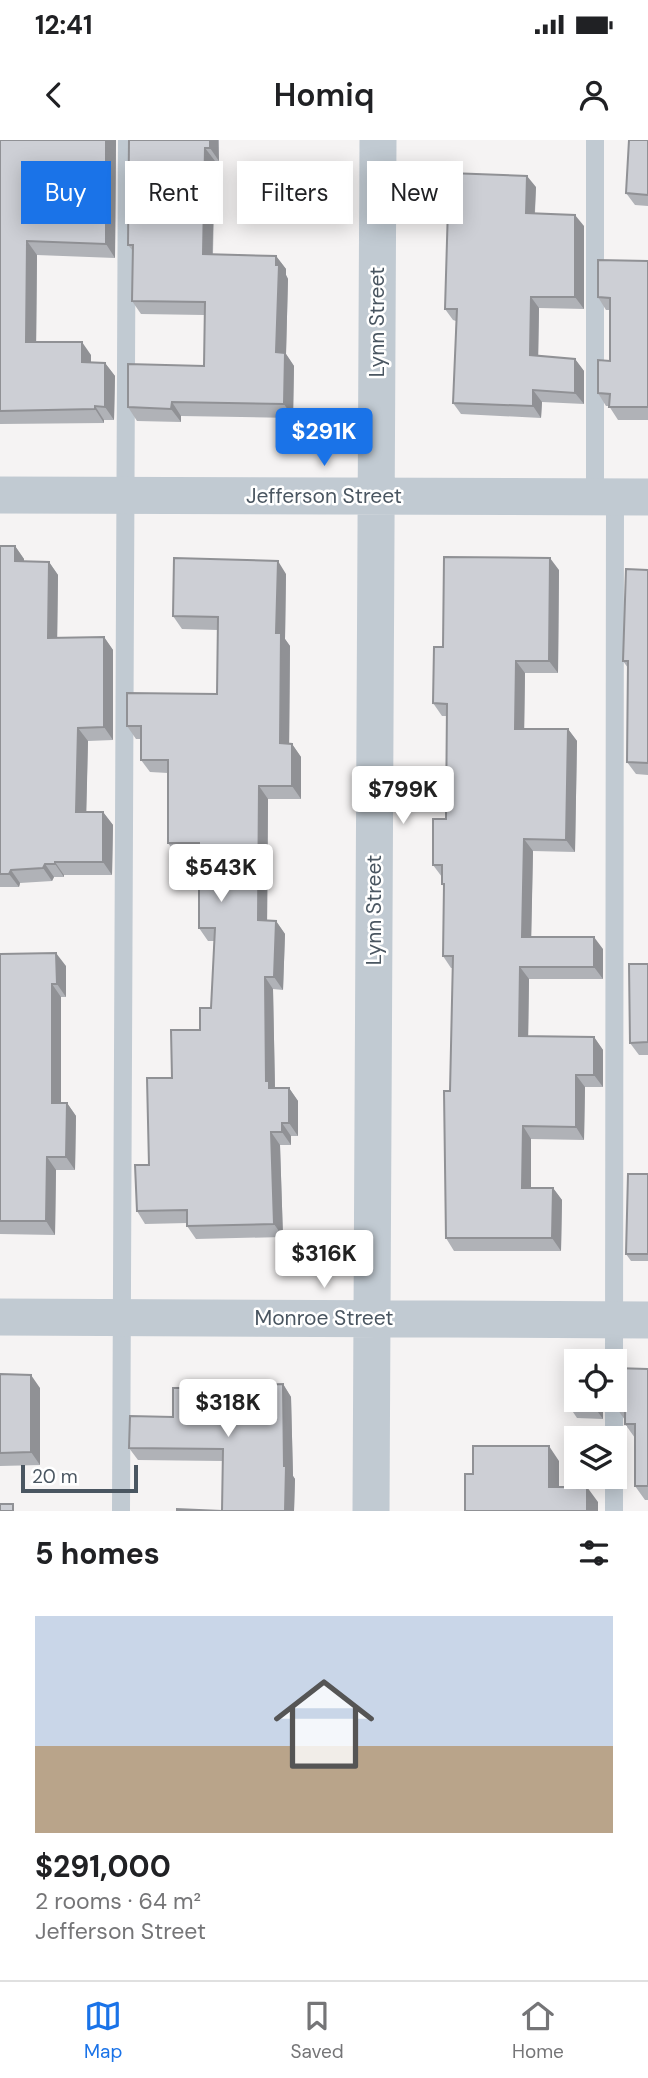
<!DOCTYPE html>
<meta charset="utf-8">
<style>
body{margin:0;font-family:"DM Sans",sans-serif;background:#f2f2f2;color:#202124;height:100vh;display:flex;flex-direction:column;font-size:26px;white-space:nowrap}
*{box-sizing:border-box;margin:0}
p{font-size:23px;color:#757577}
.icon{flex:none;width:38px;height:38px;fill:none;stroke:currentColor;stroke-width:2;stroke-linecap:round;stroke-linejoin:round}
.map{position:relative;height:1371px;overflow:hidden}
.details{display:flex;flex-direction:column;background:#fff;flex:1}
.details>*{flex:none}
.hud{position:absolute;left:21px;top:21px;width:607px;height:63px;display:flex;gap:14px}
.fabs{position:absolute;left:564px;top:1209px;display:grid;gap:14px}
.fabs a{display:grid;place-items:center;width:63px;height:63px;border-radius:0px;background:#fff;box-shadow:0 4px 18px #0003;font-size:35px}
.scale{position:absolute;left:21px;bottom:18px;width:117px;box-sizing:border-box;padding-left:7px;border:4px solid #4a5661;border-top:0;font-size:19px;line-height:24px;white-space:nowrap;color:#4a5661;-webkit-text-stroke:5px #fff;paint-order:stroke}
.price{position:absolute;translate:-50% -60px;padding:0 16px;border-radius:7px;background:#fff;color:#222;font-size:23px;line-height:46px;filter:drop-shadow(0 2px 4px #0008)}
.price::after{content:'';position:absolute;left:50%;top:42px;width:21px;height:16px;margin-left:-10px;background:inherit;clip-path:polygon(0 0,100% 0,50% 100%)}
.price.on{background:#1a73e8;color:#fff}
ul{padding:0;list-style:none}
li{display:grid;align-content:center;gap:14px;height:371px;padding:0 35px}
li span{display:grid;place-items:center;height:217px;border-radius:0px;color:#555}
li>.icon{margin-inline-start:auto}
span .icon{width:126px;height:126px;fill:#fffc;stroke-width:1}
li b{font-size:30px}
h2{display:flex;justify-content:space-between;align-items:center;height:84px;padding:0 35px;font-size:30px}
.tag{padding:0 24px;border-radius:0px;background:#fff;box-shadow:0 4px 18px #0003;font-size:24px;line-height:63px}
.tag.on{background:#1a73e8;color:#fff}
.status{display:flex;justify-content:space-between;align-items:center;height:49px;padding:0 35px;background:#fff;direction:ltr}
.status svg{height:19px;fill:currentColor}
header{display:flex;justify-content:space-between;align-items:center;height:91px;padding:0 35px;background:#fff;font-size:32px;font-weight:600}
.dock{display:flex;justify-content:space-around;align-items:center;height:98px;border-top:2px solid #e0e0e0;background:#fff;font-size:19px;color:#757577}
.dock a{display:grid;justify-items:center;gap:4px}
.dock .on{color:#1a73e8}
.map>svg:first-child{display:block}
.lines{fill:none;stroke-linecap:round;stroke-linejoin:round}
.lane{stroke:#c1cad2;stroke-width:18}
.street{stroke:#c1cad2;stroke-width:37}
.wall{fill:#b0b2b7}
.shaded-wall{fill:#909195}
.building{fill:#cdcfd5;stroke:#909195;stroke-width:2}
.labels{text-anchor:middle;dominant-baseline:central;stroke-width:5;stroke-linejoin:round;paint-order:stroke}
.street-label{font-size:21px;fill:#4a5661;stroke:#fff}
</style>
<div class="status"><b>12:41</b><svg viewBox="0 0 49 12"><path d="M0 12V9h3v3zM5 12V6h3v6zM10 12V3h3v9zM15 12V0h3v12zM26 1h20v11H26zM47 4h2v5h-2z"/></svg></div>
<header><svg class="icon" aria-label="back" viewBox="0 0 24 24"><path d="M15 5l-7 7 7 7"/></svg>Homiq<svg class="icon" aria-label="person" viewBox="0 0 24 24"><circle cx="12" cy="8" r="4"/><path d="M4 21q1-7 8-7t8 7"/></svg></header>
<div class="map">
<svg width="648" height="1371" viewBox="0 0 648 1371">
<rect width="100%" height="100%" fill="#f5f3f3"/>
<g class="lines">
<!-- lane -->
<path class="lane" d="M595,357V0
M614,1222L615,357
M614,1298V1260
M121,1371L127,0
M614,1371V1337"/>
<!-- street -->
<path class="street" d="M0,355L648,357
M0,1177L648,1180
M371,1371L378,0"/>
</g>
<!-- wall -->
<path class="wall" d="M0,0H116L115,118L37,115L36,202L91,215V222L105,223L115,236L114,280H104V283L0,284Z
M129,0H240H219V21H215L213,114L276,116L286,129V135L288,139L286,214L294,226L293,278L181,276V282L137,281L128,267L204,226V175L141,174L132,161L133,111L128,105Z
M648,0V66L635,65L626,53Z
M536,47L535,73L584,86V169L539,168L538,216L575,219L584,231V264L542,262L541,278L461,274L453,263L456,181L453,180L445,169Z
M648,121V280H618L609,266H606L598,253L610,221V170H606L598,157Z
M0,406H15L24,419V421L49,422L58,435L57,498L104,497L113,510V600L88,601L86,672H103L113,685L112,735H64V737H54L52,741L20,743L19,747H0Z
M559,430L558,533H525L524,589H568L577,601L575,712L533,711L531,797L603,809V839H529L528,896L594,897L603,910V947H585L584,1000L531,999V1048H553L562,1060L561,1111H454L446,1098L453,828H451L443,816L444,747L442,744V737L433,725L446,679L447,576H442L433,563L443,507Z
M648,430V635L636,634L627,622L628,528L623,521Z
M286,434L285,499L290,506L289,604H292L301,617V659H268L267,780L276,781L285,794L283,850L273,849L275,948H289L298,961V996H291V1005H280L283,1097L196,1099L187,1086V1083L145,1084L137,1071L172,938L200,890L211,868L214,801H208L199,788V716L177,715L168,703V633L150,632L141,620V599H136L127,586L217,554L218,490L182,489L173,476Z
M0,814L66,826V857H61V963H67L76,976L75,1030H56L55,1095L0,1094Z
M648,824V915H639L630,903Z
M648,1034V1121H631L626,1114Z
M614,1228L648,1229V1360H645L635,1346V1298L625,1284V1280L615,1266Z
M0,1234L40,1248V1325L0,1326Z
M283,1244L291,1257L293,1336L295,1339L294,1371H177H222L223,1321L138,1320L129,1308L173,1277L220,1248Z
M603,1260V1279L577,1278L567,1263Z"/>
<!-- shaded-wall -->
<path class="shaded-wall" d="M106,0H116L115,118L106,104Z
M210,0H218L219,21L210,8Z
M205,8L215,21L212,127L203,114Z
M527,36L536,47L534,85L526,73Z
M575,75L584,86V169L575,157Z
M27,101L37,115L36,216L26,202Z
M276,116L286,129V135L288,139L286,214L294,226L293,278L284,264L276,212Z
M531,157L539,168L538,227L530,215Z
M82,202L91,215V235L82,222Z
M575,219L584,231V264L575,253Z
M105,223L115,236L114,280L105,267Z
M533,250L542,262L541,278L533,266Z
M172,262L181,276V282L171,269Z
M95,266L104,280V283L95,269Z
M15,406L24,419V434L15,421Z
M550,418L559,430L558,533L549,521Z
M278,421L286,434L285,499L290,506L289,616L280,603L276,493Z
M49,422L58,435L57,512L48,498Z
M104,497L113,510V600L104,587Z
M516,521L525,533L524,601L515,589Z
M78,588L88,601L86,685L76,672Z
M568,589L577,601L575,712L566,700Z
M292,604L301,617V659L292,646Z
M259,646L268,659L267,793L258,780Z
M103,672L113,685L112,735L103,722Z
M524,699L533,711L531,809L522,797Z
M55,722L64,735V737L55,724Z
M45,724L54,737L52,741L43,728Z
M11,730L20,743L19,747L9,734Z
M276,781L285,794L283,850L274,837Z
M594,797L603,809V839L594,827Z
M56,813L66,826V857L57,844Z
M520,827L529,839L528,908L519,896Z
M265,837L273,849L275,949L269,948L266,941Z
M52,844L61,857V976L52,963Z
M594,897L603,910V947L594,935Z
M576,935L585,947L584,1000L576,987Z
M289,948L298,961V996L289,983Z
M67,963L76,976L75,1030L66,1017Z
M282,983L291,996V1005L282,992Z
M523,986L531,999V1060L522,1048Z
M271,992L280,1005L283,1097L274,1084Z
M47,1017L56,1030L55,1095L46,1081Z
M553,1048L562,1060L561,1111L552,1098Z
M31,1235L40,1248V1325L31,1312Z
M283,1244L291,1257L293,1336L295,1339L294,1371H285Z
M593,1260H603V1279L593,1265Z
M549,1306L559,1321V1362L549,1347Z
M587,1347L598,1362V1371H587Z"/>
<!-- building -->
<path class="building" d="M0,0H106V104L27,101L26,202H82V222L105,223V267L95,266V269L0,271Z
M129,0H210V8H205L203,114L276,116V125H279L276,212L285,213L284,264L172,262L171,269L128,267V224L204,226L205,162L132,161L133,105H128Z
M629,0H648V55L626,53Z
M449,33L527,36L526,73L575,75V157H531L530,215L575,219V253L533,250V266L453,263L457,169H445Z
M598,120L648,121V267H609L610,254L598,253V220L610,221V158L598,157Z
M0,406H15V421L49,422L48,498L104,497V587L78,588L76,672H103V722H55V724H45L43,728L11,730L9,734H0Z
M444,417L550,418L549,521H516L515,589H568L566,700L524,699L522,797H594V827H520L519,896L594,897V935H576V987L523,986L522,1048H553L552,1098H446L444,951H450L453,816H443L444,744H442V725H433V679H446L447,564L433,563L434,507H443Z
M174,418L278,421L276,493H281L280,603L292,604V646H259L258,780L276,781L274,837H265L266,941H269V948H289V983H282V992H271L274,1084L187,1086V1070L137,1071L135,1025H149L147,938H172L171,890H200V868H211L215,788H199V703H168V620H141V586H127V553L217,554L218,477L173,476Z
M626,429L648,430V623L627,622L628,521H623Z
M56,813L57,844H52V963H67L66,1017H47L46,1081H0V814Z
M629,824H648V902L630,903Z
M628,1034H648V1114H626Z
M568,1227H576V1260H593V1265L567,1263Z
M614,1228L648,1229V1346H635V1284H625V1266H615Z
M0,1234L31,1235V1312L0,1313Z
M283,1244L284,1326H286L285,1371H177V1369L222,1371L223,1309L129,1308L130,1276L173,1277V1248H220V1246Z
M473,1306H549V1347H587V1371H465V1334H473Z
M0,1364H13V1371H0Z"/>
<g class="labels">
<!-- street labels -->
<g class="street-label">
<text transform="translate(377 182) rotate(-90)">Lynn Street</text>
<text x="324" y="356">Jefferson Street</text>
<text transform="translate(374 770) rotate(-90)">Lynn Street</text>
<text x="324" y="1178">Monroe Street</text>
</g>
</g>
</svg>
<div class="fabs">
<a><svg class="icon" aria-label="locate" viewBox="0 0 24 24"><circle cx="12" cy="12" r="6"/><path d="M12 2v4M12 18v4M2 12h4M18 12h4"/></svg></a>
<a><svg class="icon" aria-label="layers" viewBox="0 0 24 24"><path d="M12 4l9 5-9 5-9-5zM3 14l9 5 9-5"/></svg></a>
</div>
<div class="scale">20 m</div>
<b class="price on" style="left:324px;top:328px">$291K</b>
<b class="price" style="left:403px;top:686px">$799K</b>
<b class="price" style="left:221px;top:764px">$543K</b>
<b class="price" style="left:324px;top:1150px">$316K</b>
<b class="price" style="left:228px;top:1299px">$318K</b>
<div class="hud">
<a class="tag on">Buy</a>
<a class="tag">Rent</a>
<a class="tag">Filters</a>
<a class="tag">New</a>
</div>
</div>
<section class="details">
<h2>5 homes<svg class="icon" aria-label="filters" viewBox="0 0 24 24"><path d="M4 7h16M4 17h16"/><circle cx="9" cy="7" r="2"/><circle cx="15" cy="17" r="2"/></svg></h2>
<ul>
<li><span style="background:linear-gradient(#c9d6e8 60%,#b9a48a 0)"><svg class="icon" aria-label="home" viewBox="0 0 24 24"><path d="M3 11l9-7 9 7M6 9v11h12V9"/></svg></span><div><b>$291,000</b><p>2 rooms · 64 m²</p><p>Jefferson Street</p></div></li>
</ul>
</section>
<nav class="dock">
<a class="on"><svg class="icon" aria-label="map" viewBox="0 0 24 24"><path d="M3 6l6-2 6 2 6-2v14l-6 2-6-2-6 2zM9 4v14M15 6v14"/></svg>Map</a>
<a><svg class="icon" aria-label="saved" viewBox="0 0 24 24"><path d="M7 4h10v16l-5-4-5 4z"/></svg>Saved</a>
<a><svg class="icon" aria-label="home" viewBox="0 0 24 24"><path d="M3 11l9-7 9 7M6 9v11h12V9"/></svg>Home</a>
</nav>
